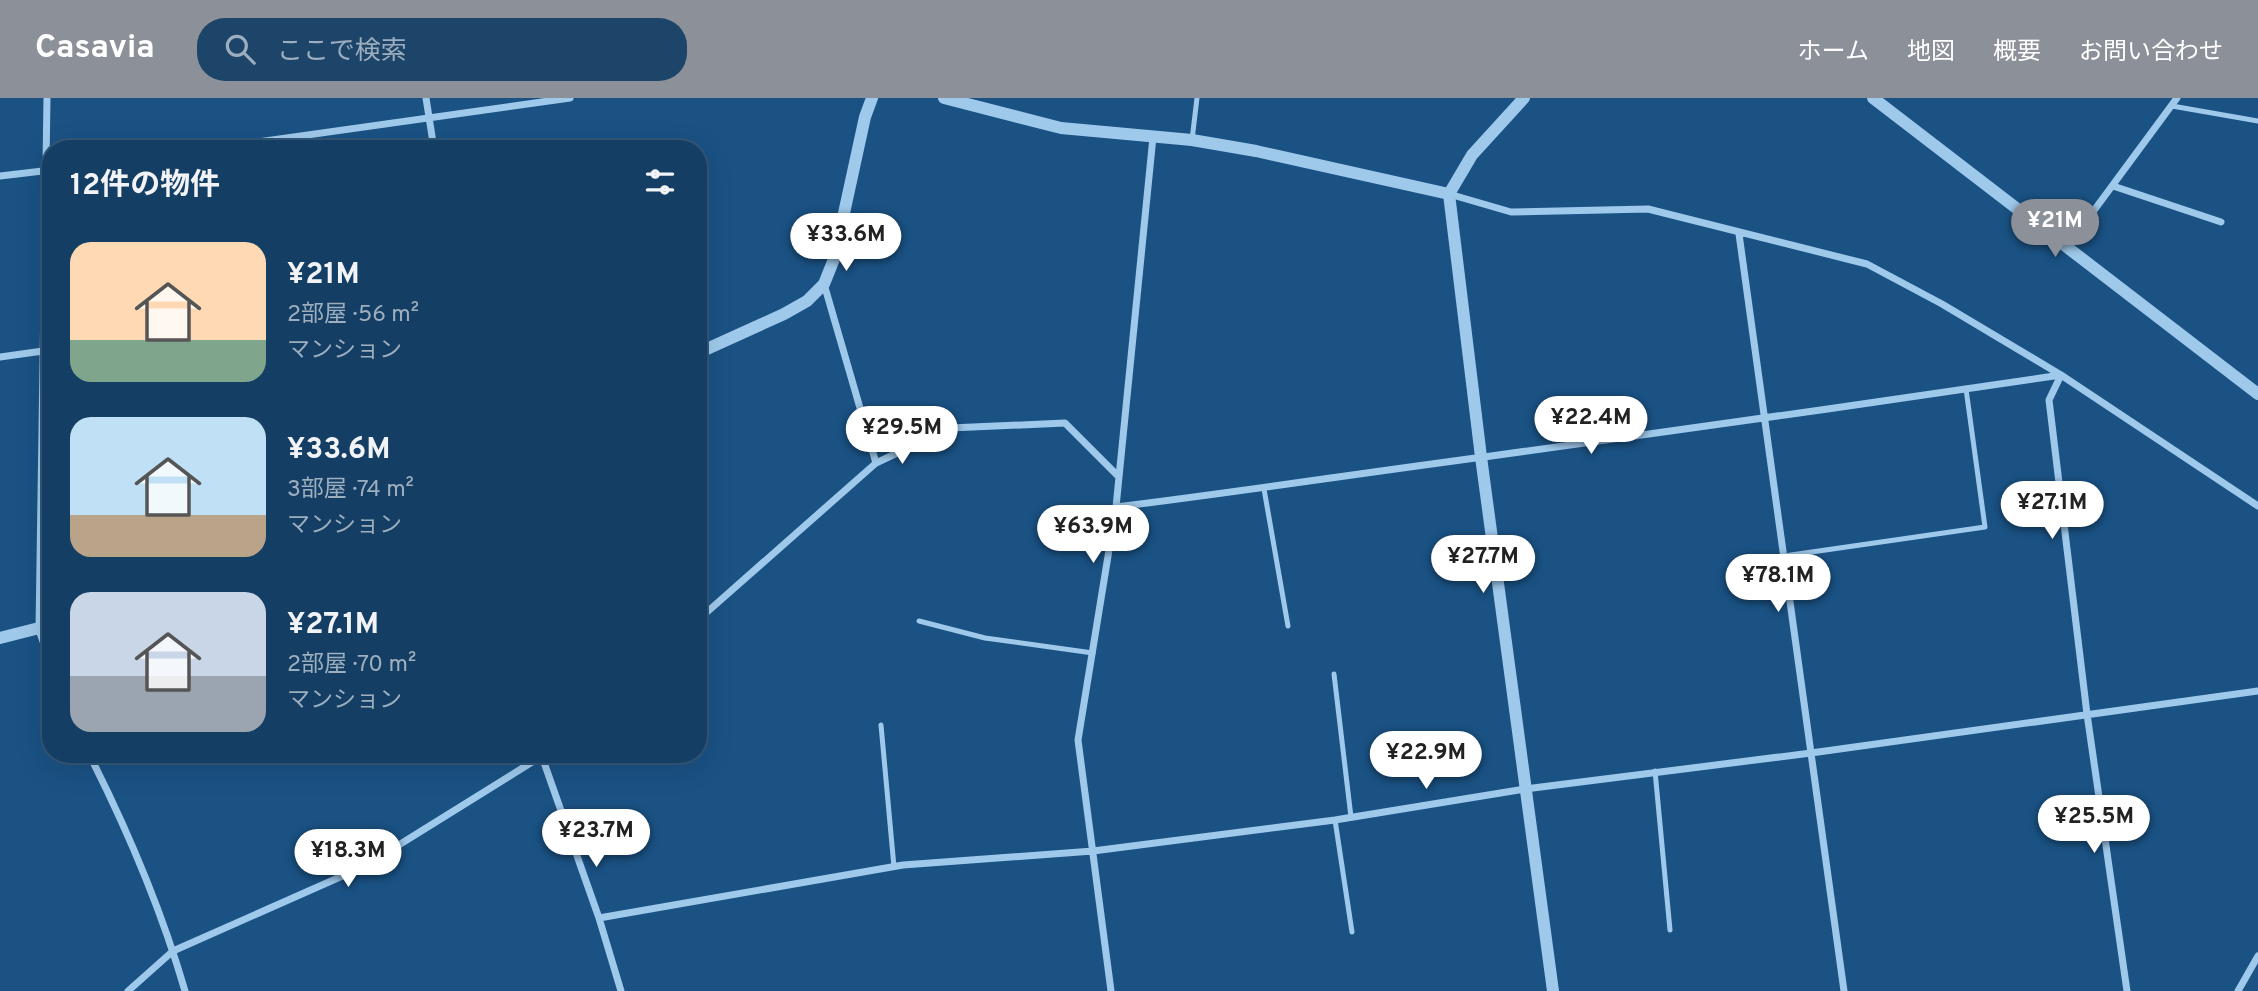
<!DOCTYPE html>
<html lang="ja">
<meta charset="utf-8">
<style>
body{margin:0;font-family:Overpass,"Noto Sans JP",sans-serif;background:#1d4569;color:#f1f3f6;height:100vh;display:flex;flex-direction:column;font-size:26px;white-space:nowrap}
*{box-sizing:border-box;margin:0}
p{font-size:23px;color:#9daebe}
.icon{flex:none;width:38px;height:38px;fill:none;stroke:currentColor;stroke-width:2;stroke-linecap:round;stroke-linejoin:round}
.map{position:relative;flex:1;overflow:hidden}
.details{position:absolute;left:42px;top:42px;width:665px;height:623px;display:flex;flex-direction:column;background:#143e63;border-radius:28px;box-shadow:0 7px 28px #0002,0 0 0 2px #335778}
.details>*{flex:none}
.price{position:absolute;translate:-50% -60px;padding:0 16px;border-radius:24px;background:#fff;color:#222;font-size:23px;line-height:46px;filter:drop-shadow(0 2px 4px #0008)}
.price::after{content:'';position:absolute;left:50%;top:42px;width:21px;height:16px;margin-left:-10px;background:inherit;clip-path:polygon(0 0,100% 0,50% 100%)}
.price.on{background:#8c9099;color:#fff}
ul{padding:0;list-style:none}
li{display:flex;align-items:center;gap:21px;height:175px;padding:0 28px}
li span{display:grid;place-items:center;flex:none;width:196px;height:140px;border-radius:21px;color:#555}
li>.icon{margin-inline-start:auto}
span .icon{width:84px;height:84px;fill:#fffc;stroke-width:1}
li b{font-size:30px}
h2{display:flex;justify-content:space-between;align-items:center;height:84px;padding:0 28px;font-size:30px}
header{display:flex;align-items:center;gap:42px;box-sizing:border-box;height:98px;padding:0 35px;background:#8c9099;color:#fff}
header strong{font-size:33px}
nav{display:flex;gap:38px;margin-inline-start:auto;font-size:24px}
.search{width:490px;height:63px;background:#1d4569;display:flex;align-items:center;gap:18px;box-sizing:border-box;padding:0 24px;border-radius:28px;color:#9daebe;font-size:26px}
.map>svg:first-child{display:block}
.green{fill:#296ba1}
.lines{fill:none;stroke-linecap:round;stroke-linejoin:round}
.service{stroke:#9fc9eb;stroke-width:5}
.minor{stroke:#9fc9eb;stroke-width:7}
.tertiary{stroke:#9fc9eb;stroke-width:12}
</style>
<header>
<strong>Casavia</strong>
<div class="search"><svg class="icon" aria-label="search" viewBox="0 0 24 24"><circle cx="10" cy="10" r="6"/><path d="M15 15l6 6"/></svg>ここで検索</div>
<nav><a>ホーム</a><a>地図</a><a>概要</a><a>お問い合わせ</a></nav>
</header>
<div class="map">
<svg width="2258" height="893" viewBox="0 0 2258 893">
<rect width="100%" height="100%" fill="#1a5284"/>
<!-- green -->
<path class="green" d="M406,40L407,51H323Z"/>
<g class="lines">
<!-- service -->
<path class="service" d="M2172,8L2258,23
M1192,42L1197,0
M1264,391L1288,528
M1784,458L1985,429L1966,291
M919,523L985,540L1093,555
M1334,576L1351,719
M881,627L894,769
M1655,673L1670,832
M1335,722L1352,834"/>
<!-- minor -->
<path class="minor" d="M47,0L39,532L51,566
M426,0L434,51
M208,51L570,0
M0,78L51,72
M2113,88L2221,124
M1449,96L1511,114L1648,111L1867,166L1942,206L2061,277L2258,408
M1739,136L1844,893
M2067,149L2177,0
M824,186L876,365L950,330L1065,325L1118,378
M0,259L43,253
M2061,277L2049,302L2087,616L2127,893
M1116,409C1239,394 1361,375 1484,359C1676,332 1869,306 2061,277
M698,522L876,365
M89,656C126,729 162,814 185,893
M541,656L599,820L621,893
M599,820L903,767L1093,753L1335,722L1525,691L1811,655L2258,593
M128,893L173,853L365,768L545,656
M1111,893L1078,642L1116,409L1153,39
M2238,893L2258,858"/>
<!-- tertiary -->
<path class="tertiary" d="M944,0L1061,30L1192,42L1256,53L1449,96
M1524,0L1472,57L1449,96L1481,359L1553,893
M1873,0L2258,296
M698,255L784,216L807,203L824,186L834,161L865,19L872,0
M0,540L51,527"/>
</g>
</svg>
<b class="price on" style="left:2055px;top:161px">¥21M</b>
<b class="price" style="left:846px;top:175px">¥33.6M</b>
<b class="price" style="left:1591px;top:358px">¥22.4M</b>
<b class="price" style="left:902px;top:368px">¥29.5M</b>
<b class="price" style="left:2052px;top:443px">¥27.1M</b>
<b class="price" style="left:1093px;top:467px">¥63.9M</b>
<b class="price" style="left:1483px;top:497px">¥27.7M</b>
<b class="price" style="left:1778px;top:516px">¥78.1M</b>
<b class="price" style="left:1426px;top:693px">¥22.9M</b>
<b class="price" style="left:2094px;top:757px">¥25.5M</b>
<b class="price" style="left:596px;top:771px">¥23.7M</b>
<b class="price" style="left:348px;top:791px">¥18.3M</b>
<section class="details">
<h2>12件の物件<svg class="icon" aria-label="filters" viewBox="0 0 24 24"><path d="M4 7h16M4 17h16"/><circle cx="9" cy="7" r="2"/><circle cx="15" cy="17" r="2"/></svg></h2>
<ul>
<li><span style="background:linear-gradient(#ffd9b3 70%,#7fa58c 0)"><svg class="icon" aria-label="home" viewBox="0 0 24 24"><path d="M3 11l9-7 9 7M6 9v11h12V9"/></svg></span><div><b>¥21M</b><p>2部屋 · 56 m²</p><p>マンション</p></div></li>
<li><span style="background:linear-gradient(#bfe0f5 70%,#b9a48a 0)"><svg class="icon" aria-label="home" viewBox="0 0 24 24"><path d="M3 11l9-7 9 7M6 9v11h12V9"/></svg></span><div><b>¥33.6M</b><p>3部屋 · 74 m²</p><p>マンション</p></div></li>
<li><span style="background:linear-gradient(#c9d6e8 60%,#9aa5b1 0)"><svg class="icon" aria-label="home" viewBox="0 0 24 24"><path d="M3 11l9-7 9 7M6 9v11h12V9"/></svg></span><div><b>¥27.1M</b><p>2部屋 · 70 m²</p><p>マンション</p></div></li>
</ul>
</section>
</div>
